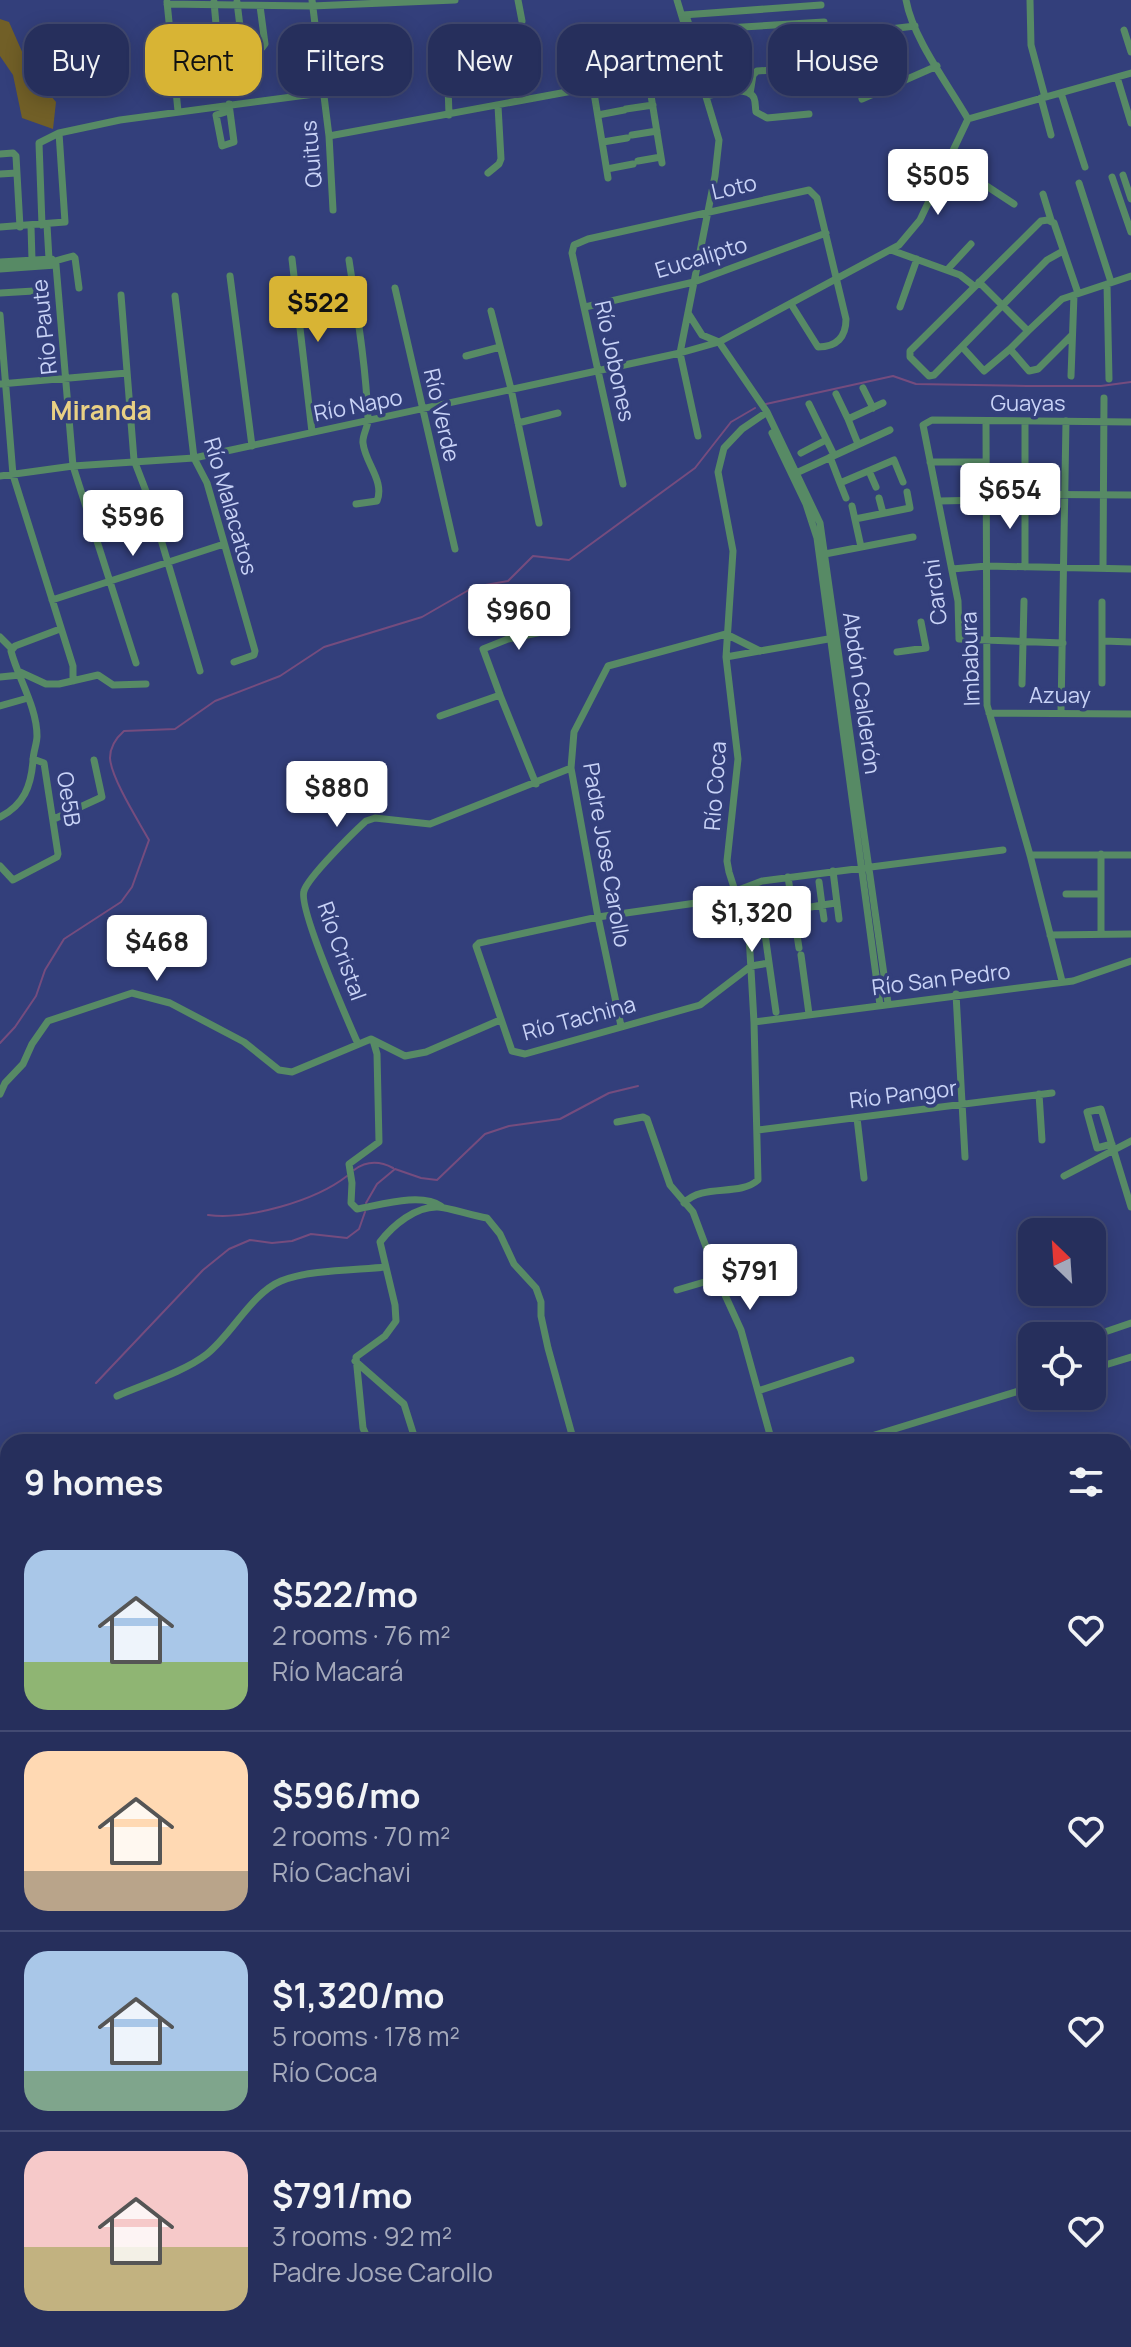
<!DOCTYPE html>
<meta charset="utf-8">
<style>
body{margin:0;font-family:Manrope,sans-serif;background:#2e3762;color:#f1f3f6;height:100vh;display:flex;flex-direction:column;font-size:30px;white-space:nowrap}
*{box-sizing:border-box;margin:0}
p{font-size:26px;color:#a4a9bb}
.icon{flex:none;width:44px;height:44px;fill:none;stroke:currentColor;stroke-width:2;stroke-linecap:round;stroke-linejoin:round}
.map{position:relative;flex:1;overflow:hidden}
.sheet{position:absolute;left:0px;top:1434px;width:1132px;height:914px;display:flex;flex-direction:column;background:#262f5c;border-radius:24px 24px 0 0;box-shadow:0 4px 20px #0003,0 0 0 2px #424a72}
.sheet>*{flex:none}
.hud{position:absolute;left:24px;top:24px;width:1084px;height:72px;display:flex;gap:16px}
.needle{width:52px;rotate:335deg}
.tools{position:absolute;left:1018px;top:1218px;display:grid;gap:16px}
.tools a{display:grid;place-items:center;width:88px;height:88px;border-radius:16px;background:#262f5c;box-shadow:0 4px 20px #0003,0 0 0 2px #424a72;font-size:40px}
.price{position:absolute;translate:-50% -68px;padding:0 18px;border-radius:8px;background:#fff;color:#222;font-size:26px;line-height:52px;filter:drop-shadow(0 2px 4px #0008)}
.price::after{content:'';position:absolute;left:50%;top:48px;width:24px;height:18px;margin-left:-12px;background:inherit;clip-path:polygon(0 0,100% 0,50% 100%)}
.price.on{background:#d8b434;color:#111}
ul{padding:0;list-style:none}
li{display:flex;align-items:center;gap:24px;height:200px;padding:0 24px}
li+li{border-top:2px solid #424a72}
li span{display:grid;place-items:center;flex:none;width:224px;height:160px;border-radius:24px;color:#555}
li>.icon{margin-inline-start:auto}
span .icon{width:96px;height:96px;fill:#fffc;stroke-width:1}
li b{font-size:34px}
h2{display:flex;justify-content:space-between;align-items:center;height:96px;padding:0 24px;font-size:34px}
.chip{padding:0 28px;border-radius:24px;background:#262f5c;box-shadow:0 4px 20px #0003,0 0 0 2px #424a72;font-size:28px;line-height:72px}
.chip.on{background:#d8b434;color:#111}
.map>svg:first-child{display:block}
.green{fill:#715f27}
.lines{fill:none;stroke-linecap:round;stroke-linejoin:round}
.stream{stroke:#754c7e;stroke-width:2}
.minor{stroke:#578a65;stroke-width:7}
.labels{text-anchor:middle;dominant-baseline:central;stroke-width:7;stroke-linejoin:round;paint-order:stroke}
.street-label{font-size:22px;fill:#c8d2f6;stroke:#333f7b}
.quarter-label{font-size:26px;font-weight:bold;fill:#e9d084;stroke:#333f7b}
</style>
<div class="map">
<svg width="1131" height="2347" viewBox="0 0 1131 2347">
<rect width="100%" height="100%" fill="#333f7b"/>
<!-- green -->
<path class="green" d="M0,19L9,22L31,72L56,102L53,129L22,118L13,75L0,56Z"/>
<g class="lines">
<!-- stream -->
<path class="stream" d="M766,404L893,376L916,384L1027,386H1101L1131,382
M0,1043L15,1027L36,996L45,970L64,939L121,902L132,887L149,840C139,822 111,778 110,758C110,747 116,738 124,731L175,729L215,701L280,676L324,647L422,617L474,587L508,581L533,556L569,560L695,468L731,422L755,408
M354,1170C366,1161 380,1161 393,1168
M366,1203L377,1184L395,1169L421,1178L437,1180L485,1134L509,1126L560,1119L609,1093L638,1086
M208,1215C248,1220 315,1201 347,1176
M96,1383L203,1270L229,1249L250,1240L272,1243L292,1241L311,1234L347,1238L359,1229L365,1212
M1124,1913L1131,1905
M0,2054L8,2061
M433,2340L447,2347
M649,2347L652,2340"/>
<!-- minor -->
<path class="minor" d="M312,0L329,136L333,210
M518,0L522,21
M677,0L719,140L715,176L680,353L698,436
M906,0C913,39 948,84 968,119
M1030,0L1031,45L1045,97
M167,2L178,111
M214,2L218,46
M237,2L242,43L245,47L262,48L265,44L260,6
M167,4L312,6L455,0
M683,15L821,5
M686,15L690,28L693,30L824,22
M1124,30L1131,52
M856,33L915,26
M567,35L574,91
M447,57L449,115
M648,77L662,163
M1117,77L1131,123
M593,87L608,178
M1061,93L1085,167
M750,94L753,75L757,71L823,67
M706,96C717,94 748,85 754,98C756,103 755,108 756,112L767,118L809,114
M1041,98L1051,135
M862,99L937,66
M229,104L234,142L222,146L216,115L229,111
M626,109L653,105
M598,115L624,110
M632,135L657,131
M329,136L697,68
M603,142L627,138
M0,154L13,153L16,156L20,227
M947,160L1014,204
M638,161L661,157
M607,169L633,164
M488,173L499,164L501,159L498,106
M0,174L17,173
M1123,175L1131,199
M1112,177L1131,232
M1079,183L1111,282
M1043,194L1051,220
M42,225L39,143L59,133L120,120L322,93
M47,225L49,259
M31,226L32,260
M0,227L65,222L59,133
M891,250L960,275L974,286
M1063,251L1047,260L934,375L929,376L910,357V351L1041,221L1048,220L1054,223L1078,293
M292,259L312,432
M349,260C357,313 366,366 368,419C368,428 362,435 363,443C365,463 385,481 377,501L356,504
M55,261L73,256L75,258L79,288
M0,262L52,259L56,265
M56,265L73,466L136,663
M0,269L56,265
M947,270L971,244
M230,276L252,446
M979,282L1028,331L1010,349L1029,371L1038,369L1072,335
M1107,284L1109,379
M395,288L455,549
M0,293L34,291
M121,295L134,460L149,499L200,671
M175,296L194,458L207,483L255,651L254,655L234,662
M585,307L694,282L826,233
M900,307L917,259
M491,311L511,389L539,523
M688,313L702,335L719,342
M0,315L13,475L73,666V681
M1028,331L1062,299L1131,276
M719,342L767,412L820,523L888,1003
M963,348L984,371L1010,349
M466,356L500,347
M1071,376L1074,295
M0,384L127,373
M863,388L873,408
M836,394L848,419
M809,404L834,455
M986,422L987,705L1030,855L1062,981
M518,423L558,413
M1025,423V567
M772,433L806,504L817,538L880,1005
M858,444L848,419L883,403
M801,453L826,440
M830,457L840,483L894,460L903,482
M930,462H986
M869,471L876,487
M794,474L890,430
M0,476L73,466L194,458L680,353L719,342L899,245L920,220L968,119L1131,73
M840,483L846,498
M623,484L572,253L574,245L588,239L809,190L817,198L846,319C846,337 837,347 818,347L791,304
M986,494L1131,495
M879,498L883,513
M939,501L986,500
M852,506L861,547
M855,519L910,508L907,492
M825,554L913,537
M1103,568L1104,398
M952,569L987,566L1131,569
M52,600L224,544
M0,637L12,649
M1104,641L1131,642
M1063,643L959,639L958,601L923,425L932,420L1131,422
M897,652L926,648L921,622
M726,657L834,638
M20,672L46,684H59L98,675L113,685L146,684
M0,677L20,675
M1102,683V602
M1022,684L1024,601
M500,695L483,649L508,639L566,627
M0,706L28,698
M1061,712L1066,421
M989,713L1131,714
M440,716L500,695L536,784
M0,817C24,805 31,786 33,761C33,752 37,744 37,736C37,707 18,678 11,651L15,646L60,629
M54,819L102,797L94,760
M1030,855H1131
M0,866L13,880L57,857L58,854L44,763L33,759
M833,871L839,919
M788,877L799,948
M819,882L822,905L836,903
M759,892L776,1012
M1066,894H1101
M811,907L822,905L824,919
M1101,933V854
M1050,935L1131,934
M801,955L809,1014
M769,963L751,966L700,1005L525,1054L512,1051L476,946L479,943L598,917L710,901L762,881L1003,850
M956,994L965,1157
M754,1022L1073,981L1131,961
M621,1026L598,917L571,768L574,732L608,666L726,634L760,651
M373,1040L377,1054L379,1142L349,1164L352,1183L351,1203L357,1209C380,1205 421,1192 441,1206
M358,1044C348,1021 298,908 304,891C308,877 354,832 366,821L375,818L430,824L571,768
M0,1094L5,1083L23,1064L32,1044L48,1021L132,993L170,1003L244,1042L279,1070L292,1072L371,1039L405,1056L426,1052L500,1020
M1039,1094L1042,1140
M857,1118L864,1178
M617,1122L643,1117L647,1119L670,1185L693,1212L720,1284L741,1330L772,1442
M758,1130L1052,1093
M1112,1144L1097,1148L1087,1112L1101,1109L1131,1207
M1064,1176L1131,1141
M684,1203C703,1183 739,1197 758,1180L754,1022L749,935L729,872L727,861L738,759L726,657L733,551L718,472L724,448L742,429L767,412
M677,1290L718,1278
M1093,1336L1131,1323
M355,1361L404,1404L416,1442
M1092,1369L1131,1357
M758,1391L851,1360
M117,1396C144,1384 184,1372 207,1354C232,1334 252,1293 281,1281C307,1270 357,1270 386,1267
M369,1442L363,1428L356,1357L385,1336L396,1321L395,1305L380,1242C393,1225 416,1206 438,1207C451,1208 472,1216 487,1218L500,1234L514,1264L536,1288L541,1302V1316L548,1348L574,1442
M852,1442L1032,1387
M1124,1607L1131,1604
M0,1748L8,1746
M1124,1777L1131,1775
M1124,2189L1131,2179
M0,2204L8,2199
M0,2269H8
M548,2340V2342
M583,2340V2345
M969,2340L972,2347
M1049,2340L1052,2347
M33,2347L35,2340
M1101,2347V2340"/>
</g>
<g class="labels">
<!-- street labels -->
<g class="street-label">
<text transform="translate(311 154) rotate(-95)">Quitus</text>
<text transform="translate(734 187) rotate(-13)">Loto</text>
<text transform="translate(701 257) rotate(-17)">Eucalipto</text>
<text transform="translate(44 327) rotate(-96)">Río Paute</text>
<text transform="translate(615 361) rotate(78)">Río Jobones</text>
<text x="1028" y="403">Guayas</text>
<text transform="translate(358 405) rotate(-11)">Río Napo</text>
<text transform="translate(442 415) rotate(77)">Río Verde</text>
<text transform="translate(231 506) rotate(74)">Río Malacatos</text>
<text transform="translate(935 592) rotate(-97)">Carchi</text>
<text transform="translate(970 659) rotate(-92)">Imbabura</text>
<text transform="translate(862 693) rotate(82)">Abdón Calderón</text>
<text x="1060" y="695">Azuay</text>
<text transform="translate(715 786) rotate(-86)">Río Coca</text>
<text transform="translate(69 799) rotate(81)">Oe5B</text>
<text transform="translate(607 855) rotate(80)">Padre Jose Carollo</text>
<text transform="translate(342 951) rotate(70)">Río Cristal</text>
<text transform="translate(941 979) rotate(-7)">Río San Pedro</text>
<text transform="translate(579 1018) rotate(-15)">Río Tachina</text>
<text transform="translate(903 1094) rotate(-7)">Río Pangor</text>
</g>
<!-- quarter labels -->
<g class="quarter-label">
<text x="101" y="410">Miranda</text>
</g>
</g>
</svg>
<div class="tools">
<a><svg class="needle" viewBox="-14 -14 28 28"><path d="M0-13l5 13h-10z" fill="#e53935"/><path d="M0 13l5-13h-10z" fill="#a4a9bb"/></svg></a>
<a><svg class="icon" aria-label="locate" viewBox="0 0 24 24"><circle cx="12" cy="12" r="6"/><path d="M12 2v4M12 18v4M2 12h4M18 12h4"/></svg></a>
</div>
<b class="price" style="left:938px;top:217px">$505</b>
<b class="price on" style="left:318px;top:344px">$522</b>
<b class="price" style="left:1010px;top:531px">$654</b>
<b class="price" style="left:133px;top:558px">$596</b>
<b class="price" style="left:519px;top:652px">$960</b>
<b class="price" style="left:337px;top:829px">$880</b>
<b class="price" style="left:752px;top:954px">$1,320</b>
<b class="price" style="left:157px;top:983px">$468</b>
<b class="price" style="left:750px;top:1312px">$791</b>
<div class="hud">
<a class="chip">Buy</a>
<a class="chip on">Rent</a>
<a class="chip">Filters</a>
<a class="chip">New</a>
<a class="chip">Apartment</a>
<a class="chip">House</a>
</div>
<section class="sheet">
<h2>9 homes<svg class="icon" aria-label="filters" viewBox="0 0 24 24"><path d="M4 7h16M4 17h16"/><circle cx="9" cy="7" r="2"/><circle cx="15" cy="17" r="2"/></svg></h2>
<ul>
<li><span style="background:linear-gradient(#a9c7e8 70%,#8fb573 0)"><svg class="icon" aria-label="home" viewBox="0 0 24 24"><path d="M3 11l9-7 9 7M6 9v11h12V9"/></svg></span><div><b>$522/mo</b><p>2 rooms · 76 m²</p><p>Río Macará</p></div><svg class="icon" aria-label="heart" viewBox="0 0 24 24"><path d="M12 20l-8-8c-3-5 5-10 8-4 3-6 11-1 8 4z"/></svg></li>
<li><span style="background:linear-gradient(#ffd9b3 75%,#b9a48a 0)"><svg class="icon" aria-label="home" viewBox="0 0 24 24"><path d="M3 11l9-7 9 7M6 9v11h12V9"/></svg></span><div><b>$596/mo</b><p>2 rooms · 70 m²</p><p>Río Cachavi</p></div><svg class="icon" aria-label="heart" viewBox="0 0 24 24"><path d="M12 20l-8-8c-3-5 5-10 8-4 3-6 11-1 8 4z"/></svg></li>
<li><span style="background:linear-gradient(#a9c7e8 75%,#7fa58c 0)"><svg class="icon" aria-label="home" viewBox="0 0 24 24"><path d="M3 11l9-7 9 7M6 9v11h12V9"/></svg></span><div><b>$1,320/mo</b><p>5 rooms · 178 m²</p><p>Río Coca</p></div><svg class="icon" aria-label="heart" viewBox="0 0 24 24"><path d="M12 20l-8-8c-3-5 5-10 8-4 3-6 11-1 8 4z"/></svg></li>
<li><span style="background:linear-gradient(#f6c9c9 60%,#c2b280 0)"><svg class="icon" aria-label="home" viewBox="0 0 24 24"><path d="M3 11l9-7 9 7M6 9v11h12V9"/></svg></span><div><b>$791/mo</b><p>3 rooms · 92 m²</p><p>Padre Jose Carollo</p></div><svg class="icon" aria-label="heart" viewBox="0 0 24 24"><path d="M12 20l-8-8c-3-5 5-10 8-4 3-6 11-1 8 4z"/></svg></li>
</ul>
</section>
</div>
